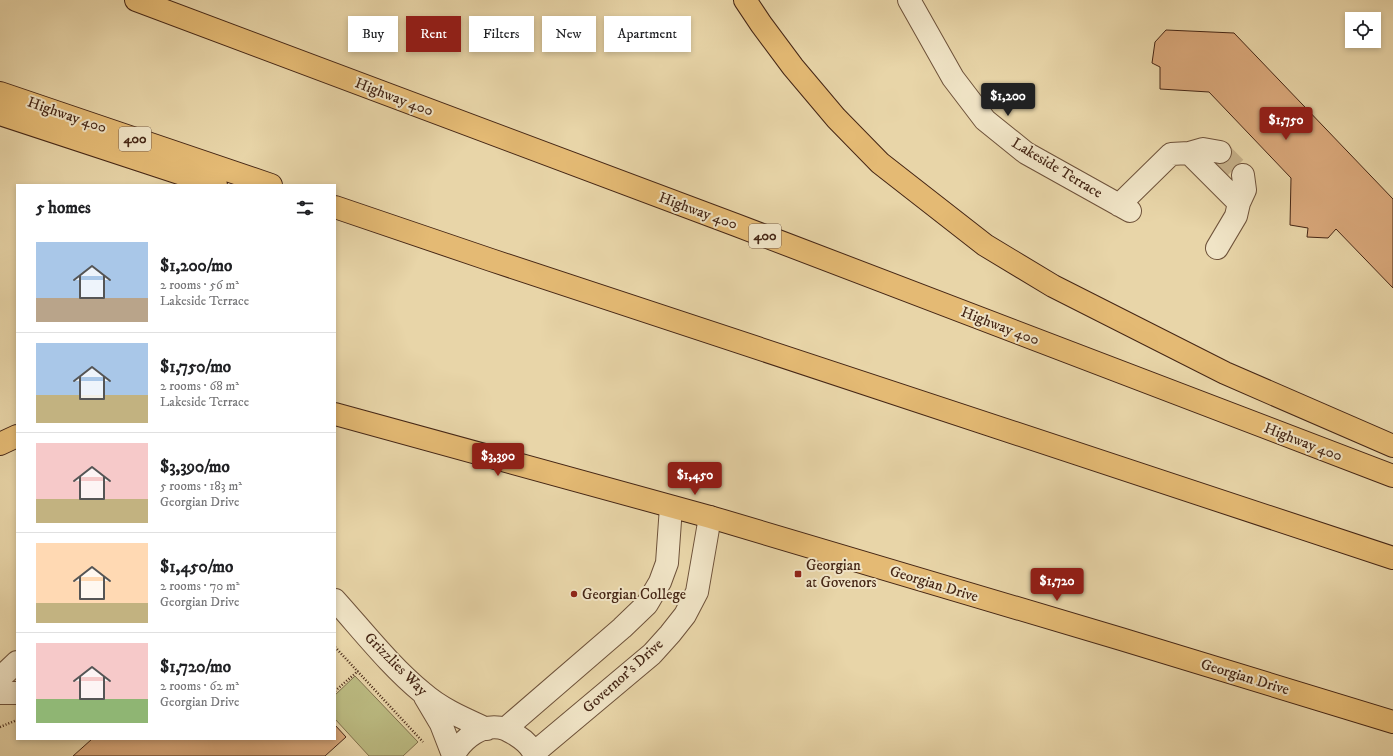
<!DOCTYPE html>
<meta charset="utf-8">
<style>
body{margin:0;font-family:"IM FELL DW Pica",serif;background:#f6f6f6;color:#202124;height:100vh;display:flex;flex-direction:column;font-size:15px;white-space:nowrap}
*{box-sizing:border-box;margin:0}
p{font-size:13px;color:#757577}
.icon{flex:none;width:22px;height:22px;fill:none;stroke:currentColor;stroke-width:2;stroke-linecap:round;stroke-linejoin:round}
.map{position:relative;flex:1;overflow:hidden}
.sheet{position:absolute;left:16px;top:184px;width:320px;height:556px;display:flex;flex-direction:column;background:#fff;border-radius:0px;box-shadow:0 2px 6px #0003}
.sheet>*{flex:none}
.hud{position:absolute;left:348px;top:16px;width:380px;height:36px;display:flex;gap:8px}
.buttons{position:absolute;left:1345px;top:12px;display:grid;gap:8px}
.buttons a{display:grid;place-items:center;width:36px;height:36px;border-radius:0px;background:#fff;box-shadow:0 2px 6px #0003;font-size:20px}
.price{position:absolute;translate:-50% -34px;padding:0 9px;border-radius:4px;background:#8f2418;color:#fff;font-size:13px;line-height:26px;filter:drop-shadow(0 1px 2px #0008)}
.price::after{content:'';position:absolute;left:50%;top:24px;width:12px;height:9px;margin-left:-6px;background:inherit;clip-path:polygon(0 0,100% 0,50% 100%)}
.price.active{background:#222;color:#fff}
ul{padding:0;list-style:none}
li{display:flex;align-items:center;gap:12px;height:100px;padding:0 20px}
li+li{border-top:1px solid #e0e0e0}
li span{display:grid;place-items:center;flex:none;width:112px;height:80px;border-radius:0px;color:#555}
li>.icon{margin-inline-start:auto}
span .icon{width:48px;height:48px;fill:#fffc;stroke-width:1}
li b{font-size:17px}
h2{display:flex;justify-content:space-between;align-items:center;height:48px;padding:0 20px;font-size:17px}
.chip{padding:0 14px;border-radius:0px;background:#fff;box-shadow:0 2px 6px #0003;font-size:14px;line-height:36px}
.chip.active{background:#8f2418;color:#fff}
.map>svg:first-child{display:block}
.green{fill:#bcbc83;stroke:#80714c}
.building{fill:#daa97c;stroke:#452615}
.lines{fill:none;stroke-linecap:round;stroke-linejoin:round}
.minor-tunnel{stroke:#c7b28b;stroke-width:22;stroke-dasharray:22 11;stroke-linecap:butt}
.minor-casing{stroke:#6e523a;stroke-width:24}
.major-casing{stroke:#452615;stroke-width:24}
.highway-casing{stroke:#452615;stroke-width:24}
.path{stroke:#452615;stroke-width:2.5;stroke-dasharray:1 2;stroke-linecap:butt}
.minor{stroke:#f0e4c6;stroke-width:22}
.major{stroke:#e4ba74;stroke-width:22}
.highway{stroke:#e4ba74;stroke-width:22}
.poi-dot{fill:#8f2418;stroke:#f0e4c6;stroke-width:1.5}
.labels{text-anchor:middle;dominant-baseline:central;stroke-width:4;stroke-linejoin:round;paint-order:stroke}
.shield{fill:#f0e4c6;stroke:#785f4a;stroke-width:1}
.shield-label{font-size:14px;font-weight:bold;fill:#452615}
.street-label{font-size:15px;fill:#452615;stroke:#f0e4c6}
.poi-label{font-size:15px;fill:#452615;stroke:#f0e4c6;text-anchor:start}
</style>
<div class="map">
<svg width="1393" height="756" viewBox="0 0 1393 756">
<rect width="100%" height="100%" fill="#e8d5a8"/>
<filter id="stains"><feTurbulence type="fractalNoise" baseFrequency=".005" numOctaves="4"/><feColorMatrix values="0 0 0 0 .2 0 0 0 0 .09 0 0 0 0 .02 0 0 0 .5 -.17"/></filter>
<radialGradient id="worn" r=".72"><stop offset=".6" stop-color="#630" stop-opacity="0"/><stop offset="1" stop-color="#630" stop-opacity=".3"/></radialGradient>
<!-- green -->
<path class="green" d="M355,676L418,742L403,756H369L335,719V695Z"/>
<!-- building -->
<path class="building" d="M1166,30L1234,33L1393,199V288L1336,229L1328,238L1307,237L1308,228L1290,225L1291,178L1209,92L1160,89V67L1152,63L1155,42Z
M335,725L346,737L325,756H73L92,739H335Z"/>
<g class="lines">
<!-- minor-tunnel -->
<path class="minor-tunnel" d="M1220,152L1243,175"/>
<!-- minor casing -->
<g class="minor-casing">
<path id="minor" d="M909,0L953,78L985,120L1026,153L1130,211
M1189,153L1203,149L1220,152
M1239,203L1245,190L1243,175
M1119,205L1171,154L1189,153L1239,203L1236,216L1217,248
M335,600C363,631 390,666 423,693C441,709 465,719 487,729
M0,678L17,662
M0,693H17
M425,697L441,724L453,755
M505,729L622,628L647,604L660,582L667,563L671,507
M534,753L652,654L670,634L685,615L697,592L710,517
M453,756C463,738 483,722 505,729C509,731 513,733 516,735C524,740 532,747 535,756"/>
</g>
<!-- major casing -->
<g class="major-casing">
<path id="major" d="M335,414L710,517L1121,639L1393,722
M0,444L17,436"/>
</g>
<!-- highway casing -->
<g class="highway-casing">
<path id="highway" d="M136,0L736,225L1393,476
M745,0L761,24L793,67L836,118L880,163L985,245L1053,286L1225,373L1393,446
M0,93L271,185
M0,114L216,185
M335,207L491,260L1393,558"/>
</g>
<!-- path -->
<path class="path" d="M335,647L423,742
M335,691L358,671
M0,727L17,720"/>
<!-- minor -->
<use href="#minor" class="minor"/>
<!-- major -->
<use href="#major" class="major"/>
<!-- highway -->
<use href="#highway" class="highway"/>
</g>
<!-- markers -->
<g class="poi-dot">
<rect x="794" y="570" width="8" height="8" rx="2"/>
<circle cx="574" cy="594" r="4"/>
</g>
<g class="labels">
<!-- shield labels -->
<g class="shield">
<rect x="119" y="127" width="32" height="24" rx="3"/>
<rect x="749" y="224" width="32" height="24" rx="3"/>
</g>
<g class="shield-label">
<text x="135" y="139">400</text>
<text x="765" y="236">400</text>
</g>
<!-- street labels -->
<g class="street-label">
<text transform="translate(394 97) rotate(21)">Highway 400</text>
<text transform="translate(67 115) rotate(19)">Highway 400</text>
<text transform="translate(1057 168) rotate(31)">Lakeside Terrace</text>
<text transform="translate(698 211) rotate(20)">Highway 400</text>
<text transform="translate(1000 326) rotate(21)">Highway 400</text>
<text transform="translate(1303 442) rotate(21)">Highway 400</text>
<text transform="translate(934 584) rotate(17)">Georgian Drive</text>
<text transform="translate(396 664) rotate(45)">Grizzlies Way</text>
<text transform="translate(623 676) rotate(-42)">Governor's Drive</text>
<text transform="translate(1245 677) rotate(17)">Georgian Drive</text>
</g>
<!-- poi labels -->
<g class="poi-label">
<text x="806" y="565">Georgian<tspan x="806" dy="17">at Govenors</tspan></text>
<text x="582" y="594">Georgian College</text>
</g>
</g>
<rect width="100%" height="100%" filter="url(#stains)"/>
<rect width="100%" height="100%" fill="url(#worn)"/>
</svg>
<div class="buttons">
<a><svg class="icon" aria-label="locate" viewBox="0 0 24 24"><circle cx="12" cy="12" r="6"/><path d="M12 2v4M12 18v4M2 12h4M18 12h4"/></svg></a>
</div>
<b class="price active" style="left:1008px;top:117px">$1,200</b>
<b class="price" style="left:1286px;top:141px">$1,750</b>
<b class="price" style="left:498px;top:477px">$3,390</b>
<b class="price" style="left:695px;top:496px">$1,450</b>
<b class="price" style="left:1057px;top:602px">$1,720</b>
<div class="hud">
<a class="chip">Buy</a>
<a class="chip active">Rent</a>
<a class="chip">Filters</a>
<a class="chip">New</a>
<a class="chip">Apartment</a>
</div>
<section class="sheet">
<h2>5 homes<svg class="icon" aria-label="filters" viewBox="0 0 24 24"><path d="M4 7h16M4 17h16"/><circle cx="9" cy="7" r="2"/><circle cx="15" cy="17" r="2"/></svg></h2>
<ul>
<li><span style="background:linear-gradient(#a9c7e8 70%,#b9a48a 0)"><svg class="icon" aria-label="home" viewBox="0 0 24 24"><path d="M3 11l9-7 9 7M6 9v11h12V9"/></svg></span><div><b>$1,200/mo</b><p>2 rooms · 56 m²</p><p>Lakeside Terrace</p></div></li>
<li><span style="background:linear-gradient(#a9c7e8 65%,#c2b280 0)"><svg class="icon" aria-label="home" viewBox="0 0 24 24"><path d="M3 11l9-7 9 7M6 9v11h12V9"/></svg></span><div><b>$1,750/mo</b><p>2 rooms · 68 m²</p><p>Lakeside Terrace</p></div></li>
<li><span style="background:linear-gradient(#f6c9c9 70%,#c2b280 0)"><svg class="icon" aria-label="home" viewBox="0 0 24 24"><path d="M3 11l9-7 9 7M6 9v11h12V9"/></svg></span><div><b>$3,390/mo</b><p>5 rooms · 183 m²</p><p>Georgian Drive</p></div></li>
<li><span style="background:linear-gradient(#ffd9b3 75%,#c2b280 0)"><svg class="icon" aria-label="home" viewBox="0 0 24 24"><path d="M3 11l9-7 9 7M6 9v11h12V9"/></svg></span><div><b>$1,450/mo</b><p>2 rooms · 70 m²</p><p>Georgian Drive</p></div></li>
<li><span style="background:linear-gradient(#f6c9c9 70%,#8fb573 0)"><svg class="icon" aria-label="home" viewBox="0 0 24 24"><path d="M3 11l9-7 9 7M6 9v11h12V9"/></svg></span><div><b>$1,720/mo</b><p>2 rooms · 62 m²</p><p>Georgian Drive</p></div></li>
</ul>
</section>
</div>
